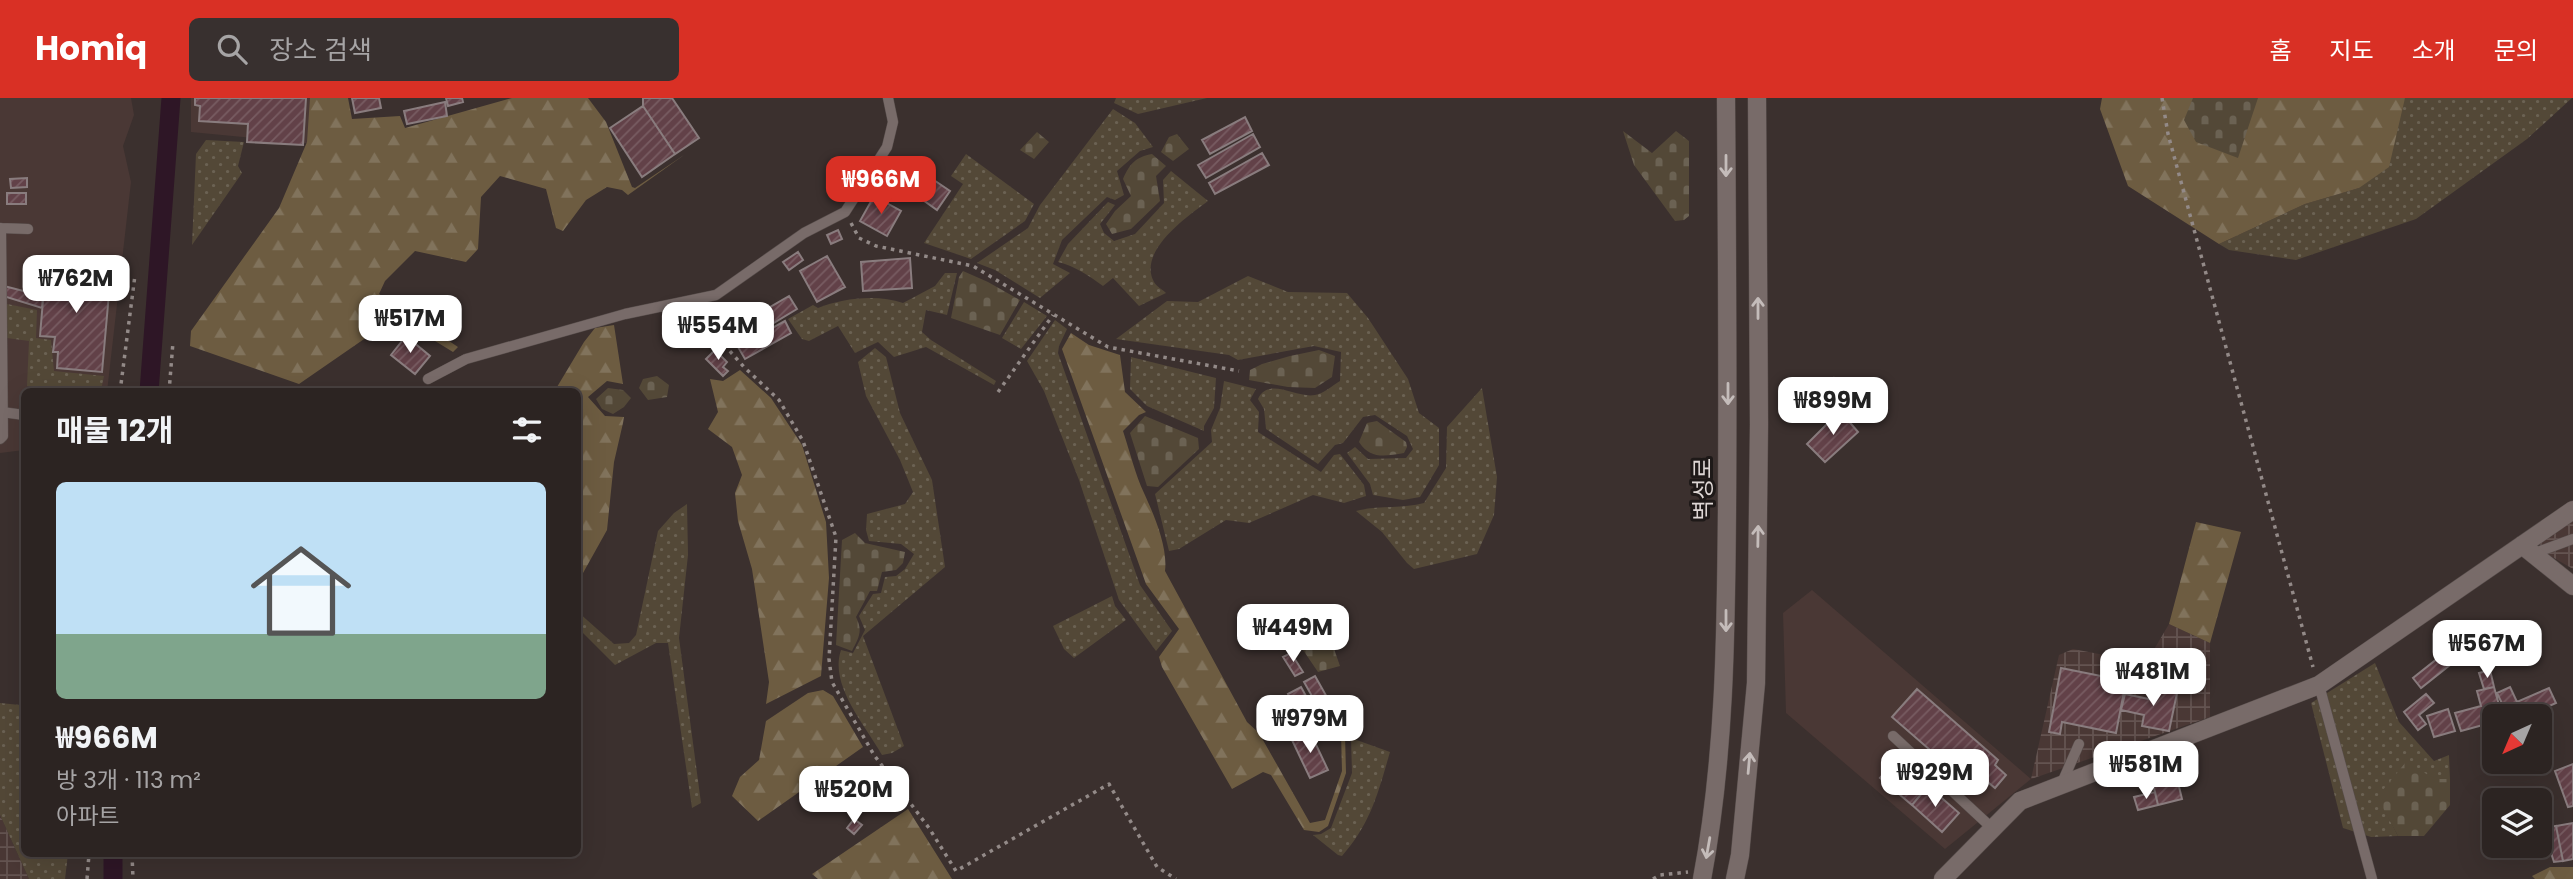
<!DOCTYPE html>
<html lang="ko">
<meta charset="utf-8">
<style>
body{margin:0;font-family:Poppins,"Noto Sans KR",sans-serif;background:#38302f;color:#f1f3f6;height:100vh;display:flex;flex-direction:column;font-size:26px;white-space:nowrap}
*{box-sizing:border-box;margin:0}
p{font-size:23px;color:#a6a4a5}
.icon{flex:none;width:38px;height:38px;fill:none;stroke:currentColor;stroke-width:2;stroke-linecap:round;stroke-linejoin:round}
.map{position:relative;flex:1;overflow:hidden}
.sheet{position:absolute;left:21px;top:290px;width:560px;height:469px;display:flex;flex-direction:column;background:#2c2422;border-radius:10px;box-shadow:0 7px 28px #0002,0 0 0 2px #484140}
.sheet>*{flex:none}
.needle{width:46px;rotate:224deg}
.buttons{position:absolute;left:2482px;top:606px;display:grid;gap:14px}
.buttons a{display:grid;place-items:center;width:70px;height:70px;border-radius:10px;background:#2c2422;box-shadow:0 7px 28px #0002,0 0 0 2px #484140;font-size:35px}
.price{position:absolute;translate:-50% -60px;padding:0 16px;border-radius:14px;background:#fff;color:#222;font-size:23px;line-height:46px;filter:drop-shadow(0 2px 4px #0008)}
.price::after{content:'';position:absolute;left:50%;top:42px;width:21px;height:16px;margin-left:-10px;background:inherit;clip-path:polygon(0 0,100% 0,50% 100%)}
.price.active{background:#d93025;color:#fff}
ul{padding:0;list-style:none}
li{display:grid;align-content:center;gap:14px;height:371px;padding:0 35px}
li+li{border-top:2px solid #484140}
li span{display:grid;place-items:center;height:217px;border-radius:10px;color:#555}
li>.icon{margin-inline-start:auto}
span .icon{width:126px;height:126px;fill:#fffc;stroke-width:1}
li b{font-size:30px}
h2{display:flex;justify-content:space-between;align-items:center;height:84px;padding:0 35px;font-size:30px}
header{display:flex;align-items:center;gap:42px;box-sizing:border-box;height:98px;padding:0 35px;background:#d93025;color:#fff}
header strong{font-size:33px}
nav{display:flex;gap:38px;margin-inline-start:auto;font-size:24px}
.search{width:490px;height:63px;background:#38302f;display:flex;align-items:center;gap:18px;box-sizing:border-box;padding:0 24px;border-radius:10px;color:#a6a4a5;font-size:26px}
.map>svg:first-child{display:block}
.built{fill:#4a3835}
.industrial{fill:url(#industrial-grid)}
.grass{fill:url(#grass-dots)}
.forest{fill:url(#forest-firs)}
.cemetery{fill:url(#cemetery-stones)}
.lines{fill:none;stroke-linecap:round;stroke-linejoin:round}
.canal{stroke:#2e1626;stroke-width:19}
.building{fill:url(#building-hatch);stroke:#897c7e;stroke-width:2}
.lane-casing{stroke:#574d4b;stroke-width:11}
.street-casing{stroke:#574d4b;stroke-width:19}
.secondary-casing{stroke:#574d4b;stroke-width:19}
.path{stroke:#938a88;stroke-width:3.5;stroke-dasharray:3.5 5;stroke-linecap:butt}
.lane{stroke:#786b69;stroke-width:10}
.street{stroke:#786b69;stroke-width:18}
.secondary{stroke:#786b69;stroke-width:18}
.oneway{stroke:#c4bcba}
.labels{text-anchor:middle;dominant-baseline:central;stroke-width:6;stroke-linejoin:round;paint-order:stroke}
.street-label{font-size:23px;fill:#ded7d5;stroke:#1e1918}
</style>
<header>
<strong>Homiq</strong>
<div class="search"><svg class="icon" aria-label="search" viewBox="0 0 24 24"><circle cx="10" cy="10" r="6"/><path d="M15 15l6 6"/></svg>장소 검색</div>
<nav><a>홈</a><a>지도</a><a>소개</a><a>문의</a></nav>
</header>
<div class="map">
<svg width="2573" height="781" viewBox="0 0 2573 781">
<defs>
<pattern id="industrial-grid" width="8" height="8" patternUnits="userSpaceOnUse" patternTransform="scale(1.75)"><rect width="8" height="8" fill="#4a3835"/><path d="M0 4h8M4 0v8" fill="none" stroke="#645451"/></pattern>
<pattern id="grass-dots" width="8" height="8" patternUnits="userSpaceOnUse" patternTransform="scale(1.75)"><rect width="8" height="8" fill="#534837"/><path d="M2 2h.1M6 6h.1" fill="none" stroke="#6b6253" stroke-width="1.8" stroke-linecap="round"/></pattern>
<pattern id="forest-firs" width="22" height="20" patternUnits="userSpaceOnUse" patternTransform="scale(1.75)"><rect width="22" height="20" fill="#6d5c41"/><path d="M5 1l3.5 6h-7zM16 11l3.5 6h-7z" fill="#81735c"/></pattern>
<pattern id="cemetery-stones" width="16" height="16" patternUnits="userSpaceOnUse" patternTransform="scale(1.75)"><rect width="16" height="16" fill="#534837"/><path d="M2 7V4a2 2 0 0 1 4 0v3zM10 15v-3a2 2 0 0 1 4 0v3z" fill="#6b6253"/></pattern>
<pattern id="building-hatch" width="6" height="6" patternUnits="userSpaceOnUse" patternTransform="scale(1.75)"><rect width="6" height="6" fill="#624148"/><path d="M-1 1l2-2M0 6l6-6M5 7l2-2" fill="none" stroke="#785c62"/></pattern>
</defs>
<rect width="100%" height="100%" fill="#3b302e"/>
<!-- built -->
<path class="built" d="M0,0H131L134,17L123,48L131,84L107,294H24V352L0,355Z
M191,0H315L325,47L191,34Z
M1812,492L2031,681L1945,751L1786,615L1783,515Z"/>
<!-- industrial -->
<path class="industrial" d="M2573,421V471L2547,456L2539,445Z
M2169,526L2210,545V619L2031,681L2059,557L2073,551L2146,565Z
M0,717L29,781H0Z"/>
<!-- grass -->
<path class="grass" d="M1116,0H1207L1138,16L1114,5Z
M2405,0H2572L2527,41L2416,121L2296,162L2229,152L2219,146L2305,106L2359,90Z
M1113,11L1135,25L1153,49L1140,53L1117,73L1124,97L1115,102L1107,99L1062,142L1053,166L1070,175L1040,200L995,172L977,165L1028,130L1040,107Z
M206,42L244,44L238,68L242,75L192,147L196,56Z
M966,56L1034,106L1025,123L971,161L924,145L963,86L951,78Z
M1171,73L1208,103C1188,118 1137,153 1154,184C1156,188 1163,192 1166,195L1139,208L1113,180L1103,188C1089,178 1075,168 1058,164L1068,146L1108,104L1115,107L1100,126L1104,135L1114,143L1135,136L1164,105L1163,82Z
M945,175H957L947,217L926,212L922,234L931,242L996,283L994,287L926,249L894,259L878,244L855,255L838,228L809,243L802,241L788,221L813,207L818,210C843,200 877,196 903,205L935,188Z
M1248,178L1288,194L1347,195L1368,220L1408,281L1419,315L1439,330V367L1420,399L1403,402L1373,397L1370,386L1347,355L1355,349L1368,361L1406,360L1413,351L1407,338L1375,317L1363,319L1343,345L1335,347L1318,366L1266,331L1264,311L1258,301C1268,278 1297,301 1315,297C1323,296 1333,287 1340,283L1341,254L1314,248L1238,262L1229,257L1116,241L1167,203L1198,204Z
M1024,204L1047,218L1021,251L1002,240Z
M7,206L37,212L36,240L51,242L54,273L104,278L101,292L27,288L29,243L7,240Z
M1055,222L1067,231L1059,248L1058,255L1140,487L1172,533L1156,553L1119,502L1079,382L1044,293L1027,263Z
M875,250L886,259L900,315L932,382L945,469L863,538L904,648L892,655L882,657C865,627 829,587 841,552L853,555L865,532L859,518L873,496L881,495L885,479L896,478L905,471L914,456L901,446L869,443L866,432L867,416L905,406L913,394L900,362L866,298L858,264Z
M1131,259L1216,280L1214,310L1204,328V333L1147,308L1130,291Z
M1224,283L1256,291L1250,302L1259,314L1258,334L1321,374L1334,357L1340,356L1364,387L1366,398L1344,405L1313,397L1249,425L1226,422L1179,451L1169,453L1155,396L1212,344L1211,332L1220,310Z
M1482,290L1497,379L1494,417L1477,456L1414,471L1407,465L1382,434L1356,413C1378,407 1402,411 1424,405L1446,370L1447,329Z
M687,406L688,457L679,540L701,705L692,710L668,545H656L615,567L578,530V514L614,546L629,545L636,537L658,433L674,415Z
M1112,498L1115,508L1126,522L1074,560L1064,551L1053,528Z
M2375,565L2399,624L2434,663L2449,657L2450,681H2435L2378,699L2398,738L2371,739L2343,730L2311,605Z
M24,590V756H68L65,781H29L0,717V605L20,607Z
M1351,640L1390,654C1378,695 1371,725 1342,758L1338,757L1313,737L1321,736L1331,730L1352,675Z"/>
<!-- forest -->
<path class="forest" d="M310,0H348L352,21L400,18L405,30L512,0H588L606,24L632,89L635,90L684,57L628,97L622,92L607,89L586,102L563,133L556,130L546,91L500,78L481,99L478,151L466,164L415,153L385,183L379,196L458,249L453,254L396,219L299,286L190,248L191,233L279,110L307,44Z
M2102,0H2405L2389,69L2359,90L2305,106L2219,146L2128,88L2100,11Z
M614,227L623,286L607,283L588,299L605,318L624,319L623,325L614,364L607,432L578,484V294H554L584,244L595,230Z
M1071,235L1089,247L1120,257L1125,294L1146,314L1139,317L1123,333C1130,354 1135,376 1144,395C1154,417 1168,449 1165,473L1247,624L1259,635L1310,725L1325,722L1342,673L1341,634L1345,637L1346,675L1328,728L1319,734L1304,732L1271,677L1263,674L1232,691L1162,569L1159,559L1179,531L1146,486L1062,251Z
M740,272L771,300L802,347L826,424L829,480L821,578L766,606L769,584L752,471L738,423L735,395L742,377L732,349L708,331L718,314L710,281L723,283Z
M2196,424L2241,434L2210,545L2169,526Z
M823,592L833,598L863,649L758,723L732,698L740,679L759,662L766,623L808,595Z
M908,711L952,781H818L812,776Z
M2550,769H2573V781H2535L2532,778Z"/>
<!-- cemetery -->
<path class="cemetery" d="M2193,0H2258L2238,60L2196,44L2184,22Z
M1623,33L1652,55L1676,33L1689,43V118L1684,122L1675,123L1634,67Z
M1037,34L1049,44L1034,61L1020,52Z
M1177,36L1189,51L1173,63L1161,54L1169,39Z
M1152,56L1166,68L1156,78L1160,103L1131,131L1112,136L1106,126L1115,113L1131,98L1123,81C1130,65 1136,59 1152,56Z
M963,173L988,184L1020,202L1000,237L951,220L959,179Z
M1319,252L1335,258L1332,279L1315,290L1288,289L1249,282L1250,272L1262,266L1290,258Z
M657,278L669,287L667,299L648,302L639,290L643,281Z
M608,290L623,292L631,300L624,309L613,316L602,311L596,301Z
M1145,318L1198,340L1199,351L1158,389L1147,388L1130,335Z
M1377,323L1406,344L1407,349L1404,355C1385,358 1371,362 1359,344L1367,325Z
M855,435L865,445L905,454L903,465L896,472L882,474L877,493H870L856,519C863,533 859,539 852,553L836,547L842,442Z
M1320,541L1332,545L1340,568L1318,574L1303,552L1307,543Z
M2406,664L2435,681H2450V707L2424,738H2398L2377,699Z"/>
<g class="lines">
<!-- canal -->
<path class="canal" d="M149,294L171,0
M113,756V781"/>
</g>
<!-- building -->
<path class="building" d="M195,0H306L303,47L247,44L248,26L199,23L200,8L195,7Z
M352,0H379L381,10L355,15Z
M446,0H462L463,4L448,8Z
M643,0H672L699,40L675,56L643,8Z
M445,4L447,18L407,26L404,13Z
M643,8L675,56L642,79L610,30Z
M1245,19L1252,33L1210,56L1202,42Z
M1253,36L1260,49L1206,80L1198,67Z
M1262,55L1269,67L1215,96L1209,85Z
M922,74L950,93L937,112L909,92Z
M27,80V89L11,90L10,81Z
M7,95H26V106H7Z
M874,98L901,113L887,138L860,123Z
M838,132L842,141L831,146L827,137Z
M798,154L803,162L789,172L783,164Z
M827,158L845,189L817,204L800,173Z
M910,160L912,190L863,193L861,164Z
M46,166L111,173L102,274L57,270L58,254H53L55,239L40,238Z
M0,187L43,198L42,210L0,197Z
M789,198L797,211L737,247L729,233Z
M785,223L791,235L745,261L738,249Z
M406,238L430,258L415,276L391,257Z
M715,252L727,264L723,269L728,273L723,278L706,261Z
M1834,280L1854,300L1843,314L1823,293Z
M1840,313L1858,334L1825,364L1807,346Z
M2447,553L2455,563L2421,590L2413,580Z
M1291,555L1303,574L1295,578L1283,559Z
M2061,570L2126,583L2116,635L2062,624L2060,636L2049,634Z
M2490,572L2494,589L2484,591L2479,575Z
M2164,574L2180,578L2178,587L2162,584Z
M1315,578L1328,601L1317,607L1304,584Z
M1301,589L1311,607L1298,613L1288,596Z
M2151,589L2177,595L2169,633L2142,628L2144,617L2121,612L2125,596L2149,601Z
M2494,589L2502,618H2494V624L2461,633L2455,615L2481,608L2477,593Z
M2510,589L2517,604L2549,590L2556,605L2527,618H2508L2497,595Z
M1917,591L1998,662L1995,667L2006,677L1995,690L1984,681L1975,691L1892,619Z
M2426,596L2434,605L2419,617L2426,626L2418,632L2404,614Z
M2448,611L2455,633L2434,639L2427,618Z
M1310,634L1328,672L1310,680L1292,642Z
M1896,661L1928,688L1912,707L1880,680Z
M2173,664L2182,701L2158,707L2149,670Z
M2573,666V708L2568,709L2555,673Z
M1928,688L1959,715L1942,734L1912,707Z
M2155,694L2158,707L2138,712L2134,699Z
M854,721L862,727L854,736L847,730Z
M2573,725V761L2563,763L2556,728Z
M2556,728L2563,763L2554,764L2543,730Z"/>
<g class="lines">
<!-- lane casing -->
<g class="lane-casing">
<path id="lane" d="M0,130L28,131
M428,281L466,261L625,216L716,197L804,135L845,114L887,49L893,24L888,0
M2,314L24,317
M0,341L3,338L1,130
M2532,456L2573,441
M2319,587L2372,781
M1893,638L1993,731
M2061,687L2079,646"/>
</g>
<!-- street casing -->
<g class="street-casing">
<path id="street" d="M2522,447L2573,488
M1943,781L2020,703L2319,587L2573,412"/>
</g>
<!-- secondary casing -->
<g class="secondary-casing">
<path id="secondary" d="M1702,781C1725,660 1726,535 1727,412C1728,275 1727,137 1726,0
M1735,781L1740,757L1756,585L1759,326L1757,0"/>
</g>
<!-- path -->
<path class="path" d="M2162,0L2168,36L2313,569
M851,125L859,140L876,148L973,168L1108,249L1239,273
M696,215L744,269L779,302L803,343L836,439L829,561L832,584L874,657L929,730L956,773L1109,686L1157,769L1176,781
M120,294L135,177
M169,294L173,244
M998,294L1053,217
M132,756L133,781
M87,781L89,756
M1653,781L1660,777L1688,774"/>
<!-- lane -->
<use href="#lane" class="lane"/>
<!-- street -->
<use href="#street" class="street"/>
<!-- secondary -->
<use href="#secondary" class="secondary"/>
</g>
<!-- one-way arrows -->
<defs><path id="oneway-shaft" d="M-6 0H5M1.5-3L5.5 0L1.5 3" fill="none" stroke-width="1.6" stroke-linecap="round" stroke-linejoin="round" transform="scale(1.75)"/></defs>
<g class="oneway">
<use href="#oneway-shaft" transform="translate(1726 68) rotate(90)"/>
<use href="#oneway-shaft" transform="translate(1758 210) rotate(-90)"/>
<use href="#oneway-shaft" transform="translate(1728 296) rotate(90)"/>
<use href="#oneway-shaft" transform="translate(1758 438) rotate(-89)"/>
<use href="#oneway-shaft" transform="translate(1726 523) rotate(90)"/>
<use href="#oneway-shaft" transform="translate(1749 665) rotate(-85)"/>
<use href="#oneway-shaft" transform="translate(1708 750) rotate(100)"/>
</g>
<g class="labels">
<!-- street labels -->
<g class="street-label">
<text transform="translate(1703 391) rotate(-90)">벽성로</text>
</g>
</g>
</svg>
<div class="buttons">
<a><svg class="needle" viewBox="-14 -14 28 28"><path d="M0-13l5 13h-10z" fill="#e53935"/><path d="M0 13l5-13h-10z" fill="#a6a4a5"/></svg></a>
<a><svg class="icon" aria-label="layers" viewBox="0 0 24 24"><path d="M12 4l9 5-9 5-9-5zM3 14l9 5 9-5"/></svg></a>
</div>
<b class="price active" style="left:881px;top:118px">₩966M</b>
<b class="price" style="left:76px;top:217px">₩762M</b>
<b class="price" style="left:410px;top:257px">₩517M</b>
<b class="price" style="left:718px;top:264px">₩554M</b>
<b class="price" style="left:1833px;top:339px">₩899M</b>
<b class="price" style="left:1293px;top:566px">₩449M</b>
<b class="price" style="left:2487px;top:582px">₩567M</b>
<b class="price" style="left:2153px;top:610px">₩481M</b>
<b class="price" style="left:1310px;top:657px">₩979M</b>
<b class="price" style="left:2146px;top:703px">₩581M</b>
<b class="price" style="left:1935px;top:711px">₩929M</b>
<b class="price" style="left:854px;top:728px">₩520M</b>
<section class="sheet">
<h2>매물 12개<svg class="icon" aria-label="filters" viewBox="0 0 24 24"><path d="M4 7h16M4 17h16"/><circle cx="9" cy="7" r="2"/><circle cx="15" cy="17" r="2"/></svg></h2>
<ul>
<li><span style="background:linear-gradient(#bfe0f5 70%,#7fa58c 0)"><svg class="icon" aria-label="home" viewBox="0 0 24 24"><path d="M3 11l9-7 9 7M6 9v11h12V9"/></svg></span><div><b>₩966M</b><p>방 3개 · 113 m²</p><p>아파트</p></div></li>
</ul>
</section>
</div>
